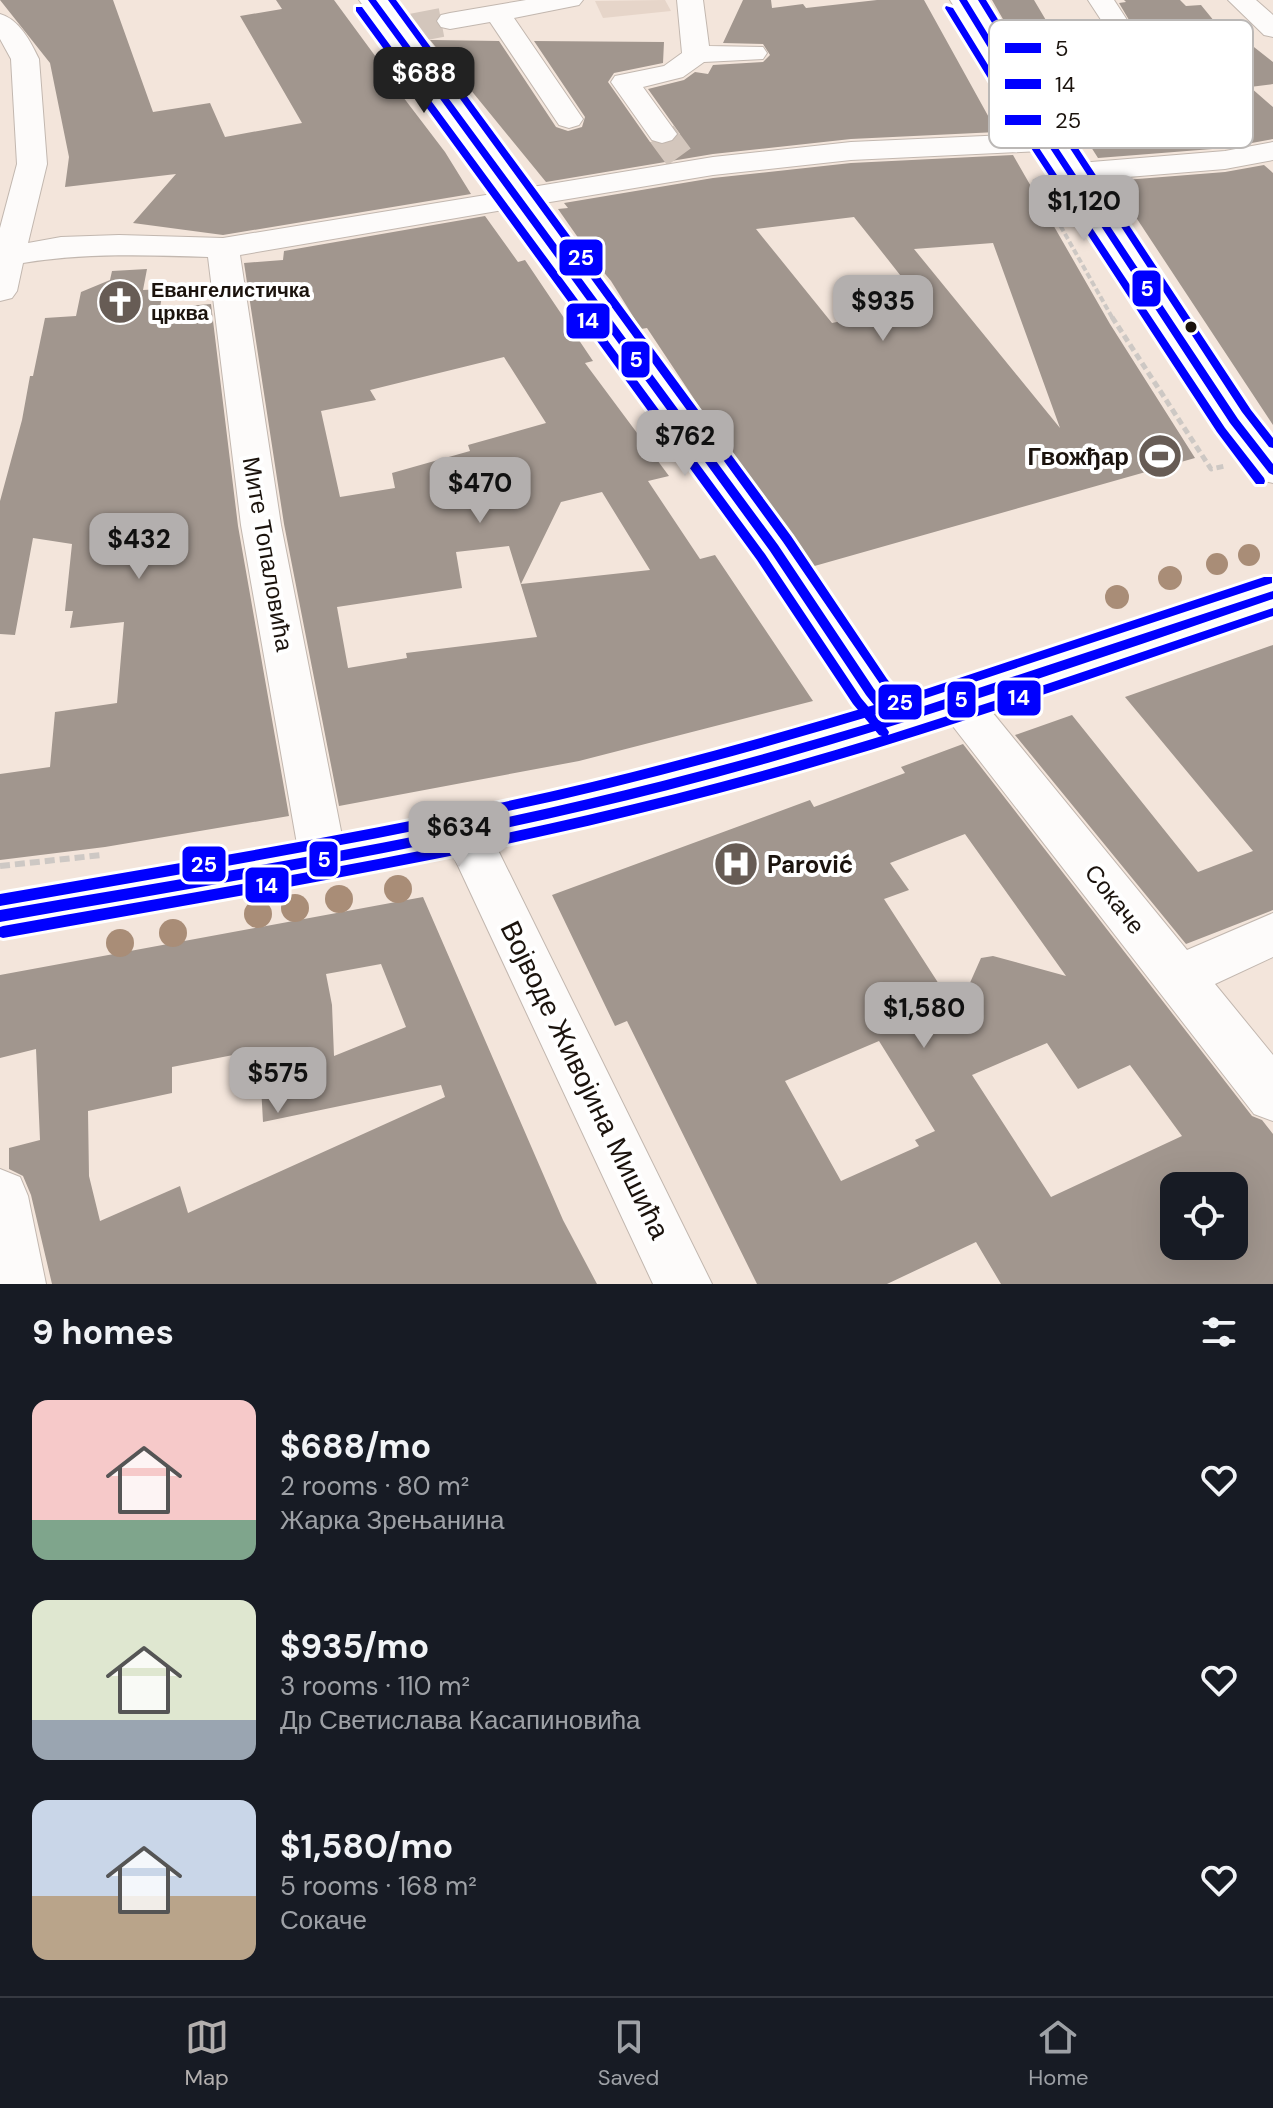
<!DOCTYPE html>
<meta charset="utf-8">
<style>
body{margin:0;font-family:"DM Sans",sans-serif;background:#20242c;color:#f1f3f6;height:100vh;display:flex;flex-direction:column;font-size:30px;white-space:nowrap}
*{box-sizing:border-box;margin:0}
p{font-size:26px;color:#9ea1a6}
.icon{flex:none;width:44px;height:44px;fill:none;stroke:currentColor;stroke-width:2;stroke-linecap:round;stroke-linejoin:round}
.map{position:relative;height:1284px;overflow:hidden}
.drawer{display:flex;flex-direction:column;background:#171b24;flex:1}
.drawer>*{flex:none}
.controls{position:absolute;left:1160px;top:1172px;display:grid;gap:16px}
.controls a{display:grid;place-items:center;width:88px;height:88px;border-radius:16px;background:#171b24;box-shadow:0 8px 32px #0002;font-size:40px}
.price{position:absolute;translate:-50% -68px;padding:0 18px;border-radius:16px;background:#b3afae;color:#111;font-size:26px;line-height:52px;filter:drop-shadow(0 2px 4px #0008)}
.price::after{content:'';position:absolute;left:50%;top:48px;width:24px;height:18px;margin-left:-12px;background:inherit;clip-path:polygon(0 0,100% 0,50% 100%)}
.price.current{background:#222;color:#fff}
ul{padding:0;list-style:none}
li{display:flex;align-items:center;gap:24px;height:200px;padding:0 32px}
li span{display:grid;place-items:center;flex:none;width:224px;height:160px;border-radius:16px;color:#555}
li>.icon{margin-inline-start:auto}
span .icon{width:96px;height:96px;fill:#fffc;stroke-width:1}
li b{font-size:34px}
h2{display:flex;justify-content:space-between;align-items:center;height:96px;padding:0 32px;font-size:34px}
.menu{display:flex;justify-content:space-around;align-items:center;height:112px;border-top:2px solid #363941;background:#171b24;font-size:22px;color:#9ea1a6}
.menu a{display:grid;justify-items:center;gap:4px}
.menu .current{color:#b3afae}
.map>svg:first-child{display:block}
.green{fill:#e6d5c9}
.building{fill:#a1968e;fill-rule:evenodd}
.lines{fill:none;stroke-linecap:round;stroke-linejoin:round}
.minor-tunnel{stroke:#d3c6bc;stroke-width:29;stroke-dasharray:29 15;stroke-linecap:butt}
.minor-casing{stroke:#c2b7af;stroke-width:2}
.path-far2{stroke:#cdc8c4;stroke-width:4;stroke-dasharray:6 3;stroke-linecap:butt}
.path-far1{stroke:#cdc8c4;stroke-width:5;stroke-dasharray:7 4;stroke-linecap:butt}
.path{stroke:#cdc8c4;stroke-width:6;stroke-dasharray:10 5;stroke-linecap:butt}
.minor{fill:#fdfbfa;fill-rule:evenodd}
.bus-1-casing{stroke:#fff;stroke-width:6}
.bus-2-casing{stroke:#fff;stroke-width:6}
.bus-3-casing{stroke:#fff;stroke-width:6}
.bus-1{fill:#00f;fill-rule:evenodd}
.bus-2{fill:#00f;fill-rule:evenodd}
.bus-3{fill:#00f;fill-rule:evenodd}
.tree{fill:#a98d77}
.bus-dot{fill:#1b130d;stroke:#fff;stroke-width:3}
.labels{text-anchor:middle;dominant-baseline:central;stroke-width:8;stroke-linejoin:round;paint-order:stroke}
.far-poi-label{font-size:20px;font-weight:bold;fill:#1b130d;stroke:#fff;text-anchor:start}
.poi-label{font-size:24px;font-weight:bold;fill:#1b130d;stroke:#fff;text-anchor:end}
.street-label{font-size:24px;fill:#1b130d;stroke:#fff}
.near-street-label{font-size:28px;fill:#1b130d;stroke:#fff}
.key{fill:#fff;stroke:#bbb8b6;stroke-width:2}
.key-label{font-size:22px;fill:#1b130d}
.line-badge{stroke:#fff;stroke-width:3}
.badge-label{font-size:22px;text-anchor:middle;font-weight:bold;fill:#fff}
</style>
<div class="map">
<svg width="1273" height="1284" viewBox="0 0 1273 1284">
<rect width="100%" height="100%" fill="#f3e5db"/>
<!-- green -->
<path class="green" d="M665,0L671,11L603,18L595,1Z"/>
<!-- building -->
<path class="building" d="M0,0H113L153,112L210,103L225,137L302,123L240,16L282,9L276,0H334L384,68H381L445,152L471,194L223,235L133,223L176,174L65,187L69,157L50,63Z
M743,0H771L772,8L803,4L806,8L877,0H924L997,132L851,139L713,154L546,182L430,40L499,41L556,127L568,131L582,127L585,117L534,41L664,42L663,63L614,73L608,82L650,142L663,146L674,142L680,134L648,89L684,80L695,72L708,74L713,65L763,62L770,55L763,44L723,43Z
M992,0H1034L1050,27L1100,24L1107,32H1125L1132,25L1119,3L1126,2L1124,0H1180L1186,6L1201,5L1228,38L1240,36L1273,62V84L1250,87L1273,107V139L1225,148L1098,158L1015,28H1008Z
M1013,155L1110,324L1195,458L811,567L738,465L647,328L641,329L611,281L576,239H579L558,209L568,208L564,203L713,178L851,163ZM854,217L878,247L923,304L832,323L756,229ZM993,243L1060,428L914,249Z
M1264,165L1273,173V425L1112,181L1225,172Z
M485,216L518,262L525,260L593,361L585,363L669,476L648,481L700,559L715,555L813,701L579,761L339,806L284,524L244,263L283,260L284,251ZM504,357L546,423L468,445L470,451L392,473L395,488L340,497L321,411L376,400L370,390ZM602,492L650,570L521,584L561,502ZM509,546L537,637L406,653L407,658L348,668L337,607L462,588L456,552Z
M147,269L143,290L163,289L160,308L211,304L238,526L289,816L105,847L0,860V774L50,767L55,712L117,703L124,622L70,628L73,611H65L72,544L33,538L15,635L0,634V501L22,420L30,376H33L45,318L76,316L81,292L110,280L112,271Z
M1273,645V910L1186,944L1015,735L1072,715L1198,872L1253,851L1125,697Z
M963,744L1252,1116L1262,1120L1273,1134V1284H1001L976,1242L887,1284H757L627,1021L615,1026L552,895L810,800L814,807L905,773L901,767ZM965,834L1066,976L993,956L981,958L957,1012L884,899L909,890L890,863ZM879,1041L935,1131L915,1140L919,1146L841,1181L785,1081ZM1047,1043L1078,1089L1130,1065L1182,1136L1051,1197L972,1075ZM1174,1186H1234V1246H1174Z
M423,897L563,1220L597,1284H52L31,1195L23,1176L9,1169V1148L40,1140L36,1049L0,1058V975ZM381,964L406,1027L334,1056L332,1005L326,974ZM259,1050L263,1122L441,1085L445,1097L188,1213L180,1186L100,1221L89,1176L88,1111L172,1093V1067Z"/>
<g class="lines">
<!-- minor-tunnel -->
<path class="minor-tunnel" d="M413,28L450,21
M662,134L679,157"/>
<!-- minor casing -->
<g class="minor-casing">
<path id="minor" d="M359,0H385L526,188L713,157L851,142L1031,134L950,0H976L1079,163L1225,151L1273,142V160L1225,169L1091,180L1247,413L1273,446V483L1260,480L1221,429L1041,151L851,160L713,175L538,204L788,538L885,680L903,701L1273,581V610L988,707L1187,950L1273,913V957L1215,984L1273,1055V1121L1254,1114L948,720L745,782L495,844L712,1284H653L452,853L0,937V895L297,844L241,525L208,257C146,255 85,253 23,263L17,291L12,298L0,301V228L17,164L11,59L0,39V14C19,19 31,42 39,59L47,164L28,243L61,237L119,235L223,238L498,193ZM509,209L760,558L863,713L585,787L342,836L281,525L240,255Z
M526,0H583L579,5L514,18L583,119L579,125L569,128L559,125L490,22L450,29L441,27L437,21L441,15L450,13Z
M677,0H703L709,46L763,47L767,53L763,59L704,62L683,77L643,87L677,134L672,140L662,143L652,140L611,82L615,76L664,66L682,53Z
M1088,0H1114L1129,23L1125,29H1107Z
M1228,0H1256L1273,15V37L1264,35Z
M0,1169L20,1177L28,1196L46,1284H0Z"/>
</g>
<!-- path-far2 -->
<path class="path-far2" d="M1034,179L1113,319"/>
<!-- path-far1 -->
<path class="path-far1" d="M1112,317L1211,469L1225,466"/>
<!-- path -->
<path class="path" d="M0,866L102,855"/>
<!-- minor -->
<use href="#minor" class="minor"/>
<!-- bus-1 casing -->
<g class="bus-1-casing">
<path id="bus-1" d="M368,0H376L778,545L874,689L897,715L1273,591V599C1072,668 874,737 668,790C448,846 224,883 0,922V910C196,876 394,845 588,799C688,776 787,748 885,719L866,695L770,551Z
M959,0H967L1054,142L1238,419L1273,464V475L1269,473L1230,423L1046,142Z"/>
</g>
<!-- bus-2 casing -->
<g class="bus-2-casing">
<path id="bus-2" d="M946,6L953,8L1041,151L1225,428L1264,478L1265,481L1264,484H1256L1217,432L1033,151L945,8Z
M356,7H362L765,554L861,698L887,729L889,732L888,735L1044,685L1273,608V616C1073,685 874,755 669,806C450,862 226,898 3,938L0,937V927L3,926C198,891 395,860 588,815C687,792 785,766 882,736L879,735L853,704L757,560L356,11Z"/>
</g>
<!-- bus-3 casing -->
<g class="bus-3-casing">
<path id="bus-3" d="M388,0H396L791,536L887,679L902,697L1264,577H1272V583L908,704L913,712L911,715C904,718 901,714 897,708C766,748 633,785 499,813C334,849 167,876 0,906V894C167,865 334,838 499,803C631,775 761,739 891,700L783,542Z
M978,0H986L1068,133L1251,410L1273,438V448L1269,447L1242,412L1060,133Z"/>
</g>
<!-- bus-1 -->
<use href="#bus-1" class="bus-1"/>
<!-- bus-2 -->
<use href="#bus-2" class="bus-2"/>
<!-- bus-3 -->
<use href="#bus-3" class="bus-3"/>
</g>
<!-- trees -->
<g class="tree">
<circle cx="1249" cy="555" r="11"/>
<circle cx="1217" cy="564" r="11"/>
<circle cx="1170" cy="578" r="12"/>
<circle cx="1117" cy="597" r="12"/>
<circle cx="398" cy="889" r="14"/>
<circle cx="339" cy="899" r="14"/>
<circle cx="295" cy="908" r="14"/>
<circle cx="258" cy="914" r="14"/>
<circle cx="173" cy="933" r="14"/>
<circle cx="120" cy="943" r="14"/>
</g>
<!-- icons -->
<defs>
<g id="church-disc" transform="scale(2.3)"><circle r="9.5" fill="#675c55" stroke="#fff"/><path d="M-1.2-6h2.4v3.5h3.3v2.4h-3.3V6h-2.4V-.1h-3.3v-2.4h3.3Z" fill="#fff"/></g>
<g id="stadium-disc" transform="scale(2.3)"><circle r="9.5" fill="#675c55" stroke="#fff"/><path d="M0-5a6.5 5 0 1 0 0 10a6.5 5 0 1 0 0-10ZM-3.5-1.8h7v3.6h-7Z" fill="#fff"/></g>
<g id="hospital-disc" transform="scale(2.3)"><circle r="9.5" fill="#675c55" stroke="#fff"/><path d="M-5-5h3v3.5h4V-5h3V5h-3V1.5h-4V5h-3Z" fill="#fff"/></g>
</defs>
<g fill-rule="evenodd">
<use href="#church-disc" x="120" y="302"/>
<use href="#stadium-disc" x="1160" y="456"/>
<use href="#hospital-disc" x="736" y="864"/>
</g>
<!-- markers -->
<circle class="bus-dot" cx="1191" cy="327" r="7"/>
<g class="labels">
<!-- far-poi labels -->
<g class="far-poi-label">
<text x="151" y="290">Евангелистичка<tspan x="151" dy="23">црква</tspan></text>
</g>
<!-- poi labels -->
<g class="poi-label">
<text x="1129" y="456">Гвожђар</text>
<text x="767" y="864" text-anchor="start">Parović</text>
</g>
<!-- street labels -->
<g class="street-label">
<text transform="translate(268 554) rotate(80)">Мите Топаловића</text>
<text transform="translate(1115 899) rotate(52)">Сокаче</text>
</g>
<!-- near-street labels -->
<g class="near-street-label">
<text transform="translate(585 1080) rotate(64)">Војводе Живојина Мишића</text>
</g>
</g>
<!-- legend -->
<rect x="989" y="20" width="264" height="128" rx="12" class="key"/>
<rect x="1005" y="43" width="36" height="10" fill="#00f"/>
<rect x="1005" y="79" width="36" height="10" fill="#00f"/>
<rect x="1005" y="115" width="36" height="10" fill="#00f"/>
<g class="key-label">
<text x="1055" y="56">5</text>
<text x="1055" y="92">14</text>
<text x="1055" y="128">25</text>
</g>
<g class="line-badge">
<rect x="558" y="238" width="46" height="39" rx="8" fill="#00f"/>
<rect x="1131" y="269" width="31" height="39" rx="8" fill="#00f"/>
<rect x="565" y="302" width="46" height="38" rx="8" fill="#00f"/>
<rect x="620" y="340" width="31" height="39" rx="8" fill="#00f"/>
<rect x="996" y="679" width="46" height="38" rx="8" fill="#00f"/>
<rect x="946" y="680" width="31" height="39" rx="8" fill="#00f"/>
<rect x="877" y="683" width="46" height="38" rx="8" fill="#00f"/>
<rect x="308" y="840" width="31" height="38" rx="8" fill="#00f"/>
<rect x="181" y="845" width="46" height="38" rx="8" fill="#00f"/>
<rect x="244" y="866" width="46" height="38" rx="8" fill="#00f"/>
</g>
<g class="badge-label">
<text x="581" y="265">25</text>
<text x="1147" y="296">5</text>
<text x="588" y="328">14</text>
<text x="636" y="367">5</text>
<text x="1019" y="705">14</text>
<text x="961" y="707">5</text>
<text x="900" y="710">25</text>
<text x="324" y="867">5</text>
<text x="204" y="872">25</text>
<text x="267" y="893">14</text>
</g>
</svg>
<div class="controls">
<a><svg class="icon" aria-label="locate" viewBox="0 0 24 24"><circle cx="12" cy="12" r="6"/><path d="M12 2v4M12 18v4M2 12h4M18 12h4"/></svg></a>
</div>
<b class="price current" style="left:424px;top:115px">$688</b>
<b class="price" style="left:1084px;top:243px">$1,120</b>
<b class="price" style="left:883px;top:343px">$935</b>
<b class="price" style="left:685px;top:478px">$762</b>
<b class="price" style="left:480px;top:525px">$470</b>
<b class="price" style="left:139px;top:581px">$432</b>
<b class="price" style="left:459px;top:869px">$634</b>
<b class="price" style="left:924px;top:1050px">$1,580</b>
<b class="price" style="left:278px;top:1115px">$575</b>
</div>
<section class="drawer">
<h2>9 homes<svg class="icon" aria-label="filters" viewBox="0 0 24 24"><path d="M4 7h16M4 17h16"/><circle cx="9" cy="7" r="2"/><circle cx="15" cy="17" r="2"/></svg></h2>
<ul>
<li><span style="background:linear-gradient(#f6c9c9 75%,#7fa58c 0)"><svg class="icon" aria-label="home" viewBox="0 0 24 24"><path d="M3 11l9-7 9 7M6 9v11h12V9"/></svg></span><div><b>$688/mo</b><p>2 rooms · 80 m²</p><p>Жарка Зрењанина</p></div><svg class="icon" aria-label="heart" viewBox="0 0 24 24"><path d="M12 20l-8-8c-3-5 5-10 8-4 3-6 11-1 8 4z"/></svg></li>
<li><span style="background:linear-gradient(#dfe7d0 75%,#9aa5b1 0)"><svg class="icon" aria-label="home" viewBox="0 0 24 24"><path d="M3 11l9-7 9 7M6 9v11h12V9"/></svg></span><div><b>$935/mo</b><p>3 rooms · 110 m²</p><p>Др Светислава Касапиновића</p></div><svg class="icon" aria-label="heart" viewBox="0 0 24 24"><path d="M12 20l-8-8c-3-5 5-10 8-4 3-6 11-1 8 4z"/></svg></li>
<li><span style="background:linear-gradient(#c9d6e8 60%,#b9a48a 0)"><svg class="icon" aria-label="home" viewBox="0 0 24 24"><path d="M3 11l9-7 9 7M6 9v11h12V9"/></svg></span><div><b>$1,580/mo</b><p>5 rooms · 168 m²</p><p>Сокаче</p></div><svg class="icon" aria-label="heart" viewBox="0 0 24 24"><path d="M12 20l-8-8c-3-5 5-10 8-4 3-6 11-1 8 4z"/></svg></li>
</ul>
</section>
<nav class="menu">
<a class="current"><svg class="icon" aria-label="map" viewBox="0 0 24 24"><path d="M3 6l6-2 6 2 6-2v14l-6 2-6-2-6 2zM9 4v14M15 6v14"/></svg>Map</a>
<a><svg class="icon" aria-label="saved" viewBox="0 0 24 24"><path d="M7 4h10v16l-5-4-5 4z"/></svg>Saved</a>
<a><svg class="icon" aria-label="home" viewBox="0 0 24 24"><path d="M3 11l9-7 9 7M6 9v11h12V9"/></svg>Home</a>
</nav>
